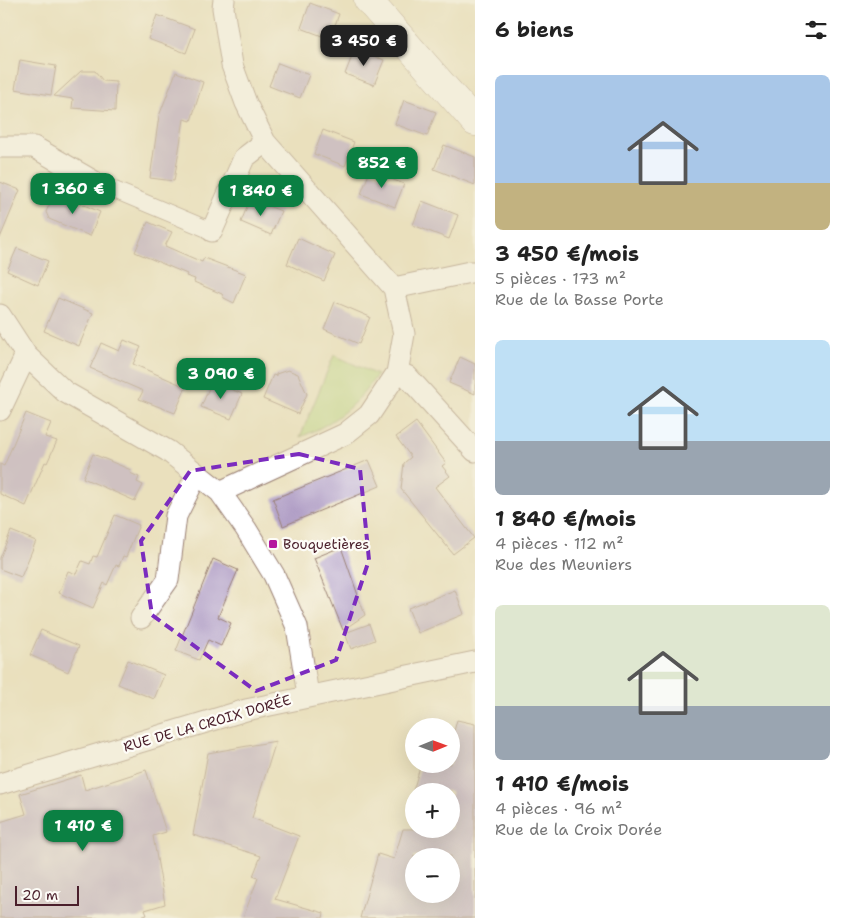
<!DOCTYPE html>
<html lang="fr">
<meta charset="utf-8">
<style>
body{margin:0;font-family:"Shantell Sans",sans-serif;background:#f6f6f6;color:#222;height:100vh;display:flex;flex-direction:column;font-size:19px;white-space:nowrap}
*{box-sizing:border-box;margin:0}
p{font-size:16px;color:#767676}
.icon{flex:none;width:28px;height:28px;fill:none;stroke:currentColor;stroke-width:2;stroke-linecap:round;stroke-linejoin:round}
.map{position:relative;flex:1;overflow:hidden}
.drawer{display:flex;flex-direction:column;background:#fff;width:375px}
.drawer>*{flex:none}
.needle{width:32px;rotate:89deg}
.tools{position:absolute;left:405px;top:718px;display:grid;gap:10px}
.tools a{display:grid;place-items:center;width:55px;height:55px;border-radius:50%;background:#fff;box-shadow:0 5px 20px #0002;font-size:25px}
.scale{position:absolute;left:15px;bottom:12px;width:64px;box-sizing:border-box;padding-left:5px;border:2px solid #4a1f2b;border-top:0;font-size:14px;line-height:18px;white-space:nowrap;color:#4a1f2b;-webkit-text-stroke:4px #fdfcf7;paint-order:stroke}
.price{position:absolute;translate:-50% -42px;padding:0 11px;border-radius:10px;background:#0b8043;color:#fff;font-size:16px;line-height:32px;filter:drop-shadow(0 1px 2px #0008)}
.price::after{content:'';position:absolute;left:50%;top:30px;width:15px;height:11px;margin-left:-8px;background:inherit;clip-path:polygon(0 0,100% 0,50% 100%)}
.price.current{background:#222;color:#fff}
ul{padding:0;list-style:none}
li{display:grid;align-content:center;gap:10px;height:265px;padding:0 20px}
li span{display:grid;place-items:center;height:155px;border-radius:8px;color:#555}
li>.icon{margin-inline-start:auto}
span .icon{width:90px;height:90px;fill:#fffc;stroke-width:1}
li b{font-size:21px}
h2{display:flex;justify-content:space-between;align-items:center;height:60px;padding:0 20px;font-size:21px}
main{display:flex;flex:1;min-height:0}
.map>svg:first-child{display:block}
.green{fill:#b4d37b;stroke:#7f7953}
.building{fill:#af9cc5;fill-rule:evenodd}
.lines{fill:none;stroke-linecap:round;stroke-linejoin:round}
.pedestrian-casing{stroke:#9a8074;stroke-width:18}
.minor-casing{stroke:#9a8074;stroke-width:23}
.tertiary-casing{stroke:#9a8074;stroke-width:29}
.pedestrian{stroke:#fff;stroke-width:16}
.minor{stroke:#fff;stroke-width:21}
.tertiary{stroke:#fff;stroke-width:28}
.marked{fill:none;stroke:#7b2cbf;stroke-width:4;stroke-dasharray:10 6;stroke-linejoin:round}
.poi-dot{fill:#b5179e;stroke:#fdfcf7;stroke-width:2}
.labels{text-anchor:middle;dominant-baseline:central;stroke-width:4.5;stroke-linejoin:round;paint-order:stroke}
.poi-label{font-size:14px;fill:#4a1f2b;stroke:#fdfcf7;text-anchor:start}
.street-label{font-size:14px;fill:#4a1f2b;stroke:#fdfcf7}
</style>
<main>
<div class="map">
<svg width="475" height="918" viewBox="0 0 475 918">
<rect width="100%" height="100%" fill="#fdfcf7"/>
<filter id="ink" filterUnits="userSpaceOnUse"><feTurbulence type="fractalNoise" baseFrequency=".02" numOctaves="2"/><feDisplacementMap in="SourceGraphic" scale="10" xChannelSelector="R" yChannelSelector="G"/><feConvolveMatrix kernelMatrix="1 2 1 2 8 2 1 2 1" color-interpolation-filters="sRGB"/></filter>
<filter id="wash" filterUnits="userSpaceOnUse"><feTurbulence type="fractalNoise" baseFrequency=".0096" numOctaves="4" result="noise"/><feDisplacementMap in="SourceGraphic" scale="20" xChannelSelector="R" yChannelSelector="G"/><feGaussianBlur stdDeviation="1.12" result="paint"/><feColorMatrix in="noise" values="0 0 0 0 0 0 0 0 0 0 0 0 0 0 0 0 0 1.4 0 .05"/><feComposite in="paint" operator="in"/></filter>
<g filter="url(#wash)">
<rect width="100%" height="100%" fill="#eae0bd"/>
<!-- green -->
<path class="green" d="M334,355L377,375C358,404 332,425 300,437Z"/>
<g id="blocks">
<!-- building -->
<path class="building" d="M310,3L339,14L330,39L301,28Z
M157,15L195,29L186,53L148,39Z
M355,49L384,60L374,85L345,74Z
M20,60L56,66L51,95L15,89Z
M278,63L309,75L300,98L269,86Z
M81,71H95L103,81L116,82L115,111L72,108L73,99L54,96Z
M176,72L203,82L191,121L184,119L174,181L150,178L159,116Z
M404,100L436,112L427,136L395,124Z
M323,130L354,142L345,166L314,154Z
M444,145L475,157V185L434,169Z
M370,171L404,184L395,207L361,194Z
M0,182L20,190L0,238Z
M61,195L100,212L90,236L49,219L46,212L52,199Z
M250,199L281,211L271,235L241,222Z
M422,201L458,215L449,239L413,225Z
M148,222L172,232L165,246L202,262L204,258L246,274L234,303L224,298L222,294L194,282L195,279L186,276L187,274L135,252Z
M298,238L335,255L324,281L287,264Z
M17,248L48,261L38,285L7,271Z
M58,298L93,313L79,346L44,331Z
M335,302L370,317L359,344L324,329Z
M124,340L141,347L133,364L186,387L175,413L139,399L143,391L90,368L101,343L119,351Z
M460,357L475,364V394L449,383Z
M288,370L298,374L307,394L298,414L263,399L273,375L276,376V374Z
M212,381L242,394L231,419L201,407Z
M26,413L51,423L45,437L57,441L47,463L45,462L26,506L0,494V464L4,466Z
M416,422L446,463L442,466L450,476L435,487L474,538L453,554L401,489L404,463L411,457L396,437Z
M93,454L131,470L130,473L139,477L137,482L143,485L135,501L83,478Z
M369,460L380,486L283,526L273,499Z
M115,515L139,525L126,557L123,556L119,566L116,565L107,585L104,583L93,608L59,593L68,571L76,574L82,561L90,564L93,556L97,557Z
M11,531L36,541L21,577L0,569V558Z
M341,547L365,615L343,630L314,558Z
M213,559L238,570L218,617L231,623L221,646L208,640L199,660L176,651Z
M455,590L464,614L418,633L408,608Z
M369,624L375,640L351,649L345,633Z
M41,630L79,646L68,672L30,655Z
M128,660L164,675L154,699L118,684Z
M457,720L475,724V918H360L378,854L394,859L403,829H451V791H413L421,764H451V742ZM414,856H451V894H414Z
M276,741L252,818L299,836L275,899L324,913L323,918H243L258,878L253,876L261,856L193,835L208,753Z
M146,770L166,832L153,836L165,904L145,910L147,915L137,918H0V822L26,814L20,794L81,775L85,790Z"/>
</g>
</g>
<g filter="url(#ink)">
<use href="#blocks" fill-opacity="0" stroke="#9a8074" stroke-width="1"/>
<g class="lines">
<!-- pedestrian casing -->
<g class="pedestrian-casing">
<path id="pedestrian" d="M93,181L212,231"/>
</g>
<!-- minor casing -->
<g class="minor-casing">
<path id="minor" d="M224,0L223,8L232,65L246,103L265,142L394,288L470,272H475
M0,147H34L93,181
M212,231L244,158L265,142
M0,315L26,355L65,392L168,451L220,492L246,529L274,575L297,627L308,695
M397,373L407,376L475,451
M0,410L26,355
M220,492L345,434L369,415L397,373L404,334L394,288
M141,618L168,580L176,516L197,474
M0,784L246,710L475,662"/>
</g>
<!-- tertiary casing -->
<g class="tertiary-casing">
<path id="tertiary" d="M368,0L475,122"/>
</g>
<!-- pedestrian -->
<use href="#pedestrian" class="pedestrian"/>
<!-- minor -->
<use href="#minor" class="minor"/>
<!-- tertiary -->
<use href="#tertiary" class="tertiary"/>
</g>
</g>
<!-- marked area -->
<path d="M0 0H475V918H0ZM299,454L360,469L369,560L336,660L256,691L152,615L141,541L190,471Z" fill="#eae0bd" fill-opacity=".55" fill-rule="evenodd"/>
<path class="marked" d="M299,454L360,469L369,560L336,660L256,691L152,615L141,541L190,471Z"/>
<!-- markers -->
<rect class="poi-dot" x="268" y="539" width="10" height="10" rx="2.5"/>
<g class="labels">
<!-- poi labels -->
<g class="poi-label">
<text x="283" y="544">Bouquetières</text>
</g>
<!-- street labels -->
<g class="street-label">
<text transform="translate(207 723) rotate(-16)">RUE DE LA CROIX DORÉE</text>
</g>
</g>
</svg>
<div class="tools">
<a><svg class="needle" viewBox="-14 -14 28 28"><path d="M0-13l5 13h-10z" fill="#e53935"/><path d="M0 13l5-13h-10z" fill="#767676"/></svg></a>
<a>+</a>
<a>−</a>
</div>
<div class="scale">20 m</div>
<b class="price current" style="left:364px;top:67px">3 450 €</b>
<b class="price" style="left:382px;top:189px">852 €</b>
<b class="price" style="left:73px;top:215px">1 360 €</b>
<b class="price" style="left:261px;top:217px">1 840 €</b>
<b class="price" style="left:221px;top:400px">3 090 €</b>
<b class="price" style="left:83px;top:852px">1 410 €</b>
</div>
<section class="drawer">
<h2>6 biens<svg class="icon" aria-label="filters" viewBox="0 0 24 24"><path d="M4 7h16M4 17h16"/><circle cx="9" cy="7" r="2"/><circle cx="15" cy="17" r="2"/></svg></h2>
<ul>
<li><span style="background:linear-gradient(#a9c7e8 70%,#c2b280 0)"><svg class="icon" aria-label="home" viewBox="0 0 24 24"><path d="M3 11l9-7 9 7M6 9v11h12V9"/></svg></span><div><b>3 450 €/mois</b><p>5 pièces · 173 m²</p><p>Rue de la Basse Porte</p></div></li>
<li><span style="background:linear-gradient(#bfe0f5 65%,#9aa5b1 0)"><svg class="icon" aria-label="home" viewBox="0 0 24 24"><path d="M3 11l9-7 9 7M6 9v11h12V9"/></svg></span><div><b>1 840 €/mois</b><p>4 pièces · 112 m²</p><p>Rue des Meuniers</p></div></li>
<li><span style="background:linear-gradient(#dfe7d0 65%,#9aa5b1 0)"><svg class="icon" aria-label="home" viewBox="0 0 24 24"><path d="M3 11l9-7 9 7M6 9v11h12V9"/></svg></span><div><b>1 410 €/mois</b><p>4 pièces · 96 m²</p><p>Rue de la Croix Dorée</p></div></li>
</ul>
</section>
</main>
